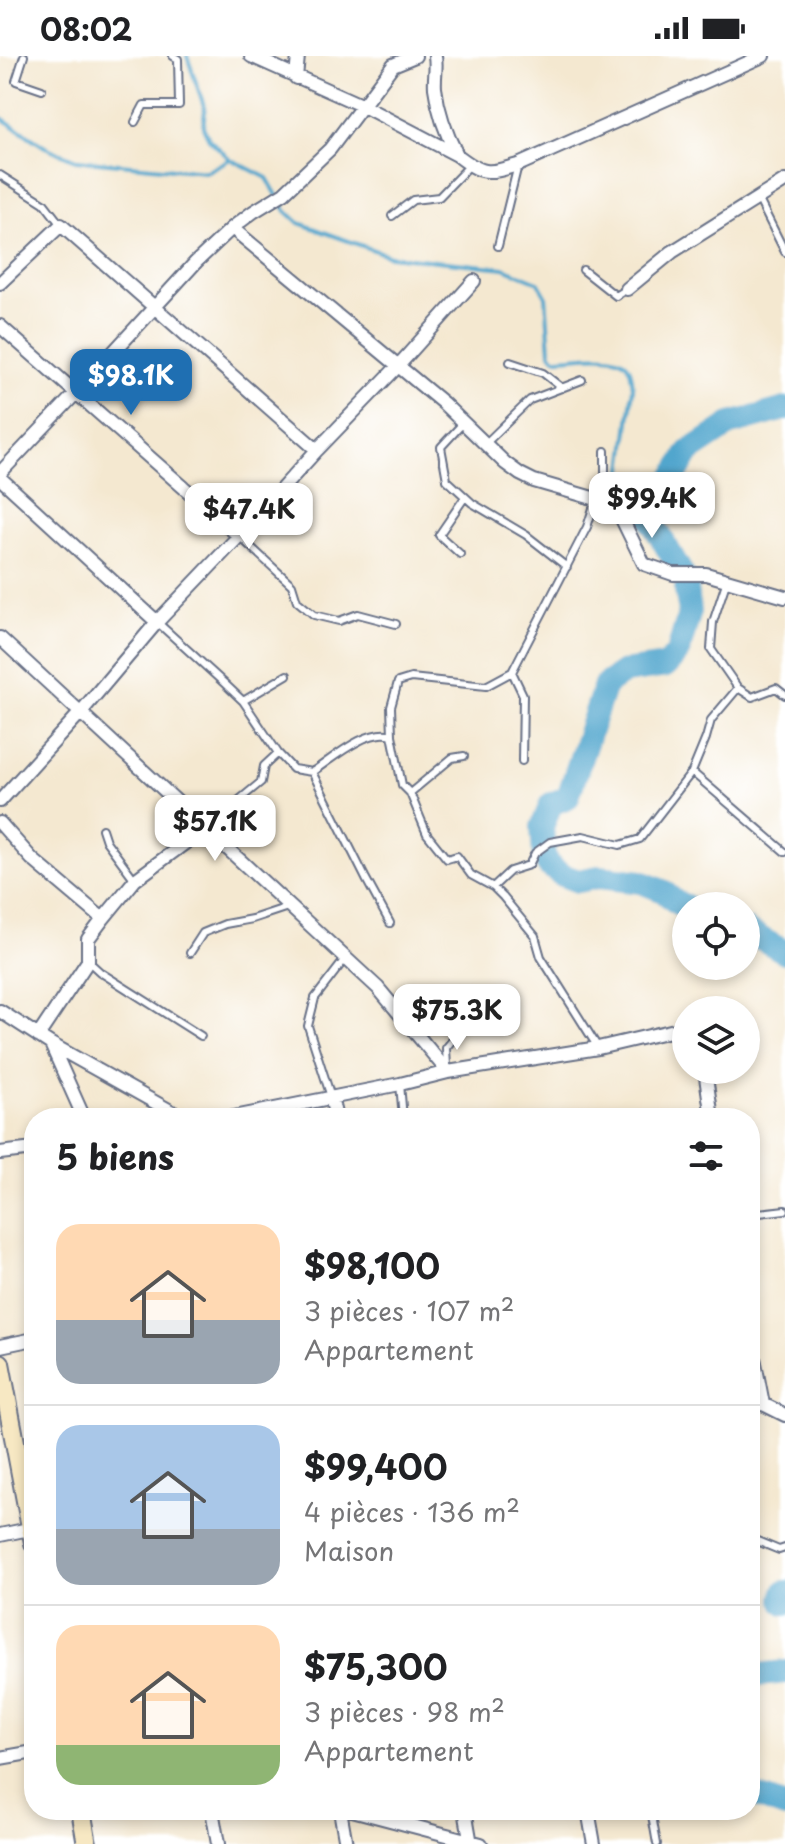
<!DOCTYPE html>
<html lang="fr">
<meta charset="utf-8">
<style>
body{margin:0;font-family:"Playpen Sans",sans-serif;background:#f6f6f6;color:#202124;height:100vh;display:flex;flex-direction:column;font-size:30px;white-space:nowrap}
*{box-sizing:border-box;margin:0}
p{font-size:26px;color:#757577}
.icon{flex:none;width:44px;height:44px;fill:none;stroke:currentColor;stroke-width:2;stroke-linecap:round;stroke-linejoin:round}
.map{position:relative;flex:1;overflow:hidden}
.panel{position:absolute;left:24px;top:1052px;width:736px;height:712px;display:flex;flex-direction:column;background:#fff;border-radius:32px;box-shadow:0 4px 12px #0003}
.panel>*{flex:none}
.buttons{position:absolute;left:672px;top:836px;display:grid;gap:16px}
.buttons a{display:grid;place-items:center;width:88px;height:88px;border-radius:50%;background:#fff;box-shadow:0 4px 12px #0003;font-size:40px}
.price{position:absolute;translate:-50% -68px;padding:0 18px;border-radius:16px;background:#fff;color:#222;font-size:26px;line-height:52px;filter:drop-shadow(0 2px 4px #0008)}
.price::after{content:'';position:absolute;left:50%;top:48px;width:24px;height:18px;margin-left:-12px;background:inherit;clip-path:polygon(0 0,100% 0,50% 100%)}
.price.current{background:#1f6fb2;color:#fff}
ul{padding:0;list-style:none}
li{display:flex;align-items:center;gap:24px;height:200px;padding:0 32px}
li+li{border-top:2px solid #e0e0e0}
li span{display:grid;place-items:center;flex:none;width:224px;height:160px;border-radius:24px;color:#555}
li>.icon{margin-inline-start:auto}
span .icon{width:96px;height:96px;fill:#fffc;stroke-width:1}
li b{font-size:34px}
h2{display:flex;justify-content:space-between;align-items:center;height:96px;padding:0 32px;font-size:34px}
.status{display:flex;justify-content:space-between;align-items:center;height:56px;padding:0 40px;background:#fff;direction:ltr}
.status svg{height:22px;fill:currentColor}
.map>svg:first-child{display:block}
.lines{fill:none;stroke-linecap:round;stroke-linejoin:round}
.stream{stroke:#51a6cd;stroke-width:4}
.river{stroke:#51a6cd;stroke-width:24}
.lane-casing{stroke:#677086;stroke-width:10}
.street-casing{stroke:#677086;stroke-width:16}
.secondary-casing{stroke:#677086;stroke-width:22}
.lane{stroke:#fff;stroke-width:6}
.street{stroke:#fff;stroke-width:12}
.secondary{stroke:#f7e8c3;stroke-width:18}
</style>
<div class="status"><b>08:02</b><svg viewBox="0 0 49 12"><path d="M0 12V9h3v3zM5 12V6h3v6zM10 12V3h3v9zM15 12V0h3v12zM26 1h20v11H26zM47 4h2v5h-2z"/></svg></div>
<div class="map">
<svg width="785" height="1788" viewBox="0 0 785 1788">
<rect width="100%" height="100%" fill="#fff"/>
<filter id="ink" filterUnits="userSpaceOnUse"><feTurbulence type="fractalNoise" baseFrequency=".0125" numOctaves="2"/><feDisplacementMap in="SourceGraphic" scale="16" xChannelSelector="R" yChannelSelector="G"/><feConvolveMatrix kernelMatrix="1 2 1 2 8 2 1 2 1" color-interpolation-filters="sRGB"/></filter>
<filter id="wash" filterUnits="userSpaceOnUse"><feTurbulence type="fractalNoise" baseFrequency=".006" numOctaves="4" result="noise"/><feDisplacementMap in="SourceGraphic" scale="32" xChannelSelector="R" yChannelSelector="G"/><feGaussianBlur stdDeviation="1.8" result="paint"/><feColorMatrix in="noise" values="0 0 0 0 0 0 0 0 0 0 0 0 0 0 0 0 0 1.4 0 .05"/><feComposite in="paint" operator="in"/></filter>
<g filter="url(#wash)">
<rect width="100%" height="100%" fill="#f4e8d0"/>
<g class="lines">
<!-- stream -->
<path class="stream" d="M187,0L205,53L203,71L209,83L230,103L267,122L286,155L299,167L390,200L504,212L538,226L546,240L550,296L555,302C573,302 614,294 626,307C632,313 632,324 633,332L622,422L628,440L647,462L651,464
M0,61L45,91L76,104L206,116L230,103"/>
<!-- river -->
<path class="river" d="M686,850L677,847L663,835L641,826L599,821L578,825L562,819L548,809L544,800L542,771L551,748L568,741L605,629L624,616L666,610L678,596L690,555L686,534L688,528L651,464L659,447L689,396L731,368L785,353
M746,874L785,896
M785,1536L783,1543L785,1547
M750,1620L785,1616
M750,1738L785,1751"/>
</g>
</g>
<g filter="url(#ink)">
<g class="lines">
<!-- lane casing -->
<g class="lane-casing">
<path id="lane" d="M24,0L16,25L42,34
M135,66L144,49H179L178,3L173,0
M0,119L44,147L61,169
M758,142L785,196
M392,160L413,144L439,141L470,109
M498,190L518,109
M583,214L616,240L627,233
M510,306L543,317L562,332
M464,366L441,391L447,424L472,447L526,479L567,511
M485,388L530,344L582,324
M605,395V448
M596,443L587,471L512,616L486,630L411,622L398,626L391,651L392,679L402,729L410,737L427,778L447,803L457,800L471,819L493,831L503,841L535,880L541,901L597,990
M239,480L292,529L297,545L314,559L339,565L358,558L396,568
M460,498L439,479L465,441
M727,524L713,566L711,593L738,632L752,641L776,632L785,639
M157,566L224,627L243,645L278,697L293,713L312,716C332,703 368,671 392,679
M512,616L523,639L522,705
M243,645L287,619
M312,716L366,823L390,867
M692,716L785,796
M410,737L452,702L464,700
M205,772L261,726L264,710L278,697
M102,773L106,785L135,824
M493,831L510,815L529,809L535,797L550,786L583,780L620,789L640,783L692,716L706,682L711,664L738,632
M190,897L203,877L225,868L252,863L288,851
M88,905L100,916L201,980
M447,1010L446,992L470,962
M400,1028L403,1062
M331,1041L308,970L315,942L345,903
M750,1158L785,1154
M750,1482L779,1494L785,1492
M651,1754L657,1788"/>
</g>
<!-- street casing -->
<g class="street-casing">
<path id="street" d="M251,0L363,50L457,99C483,119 487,118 518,109L763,0
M435,0C437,11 434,21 435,32C438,56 446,78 457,99
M296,22L298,0
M232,172L443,347L505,407L520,418L534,425L596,443L621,461L644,508L673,518H706L785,541
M0,227L61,169L317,394
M627,233L672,196L785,125
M0,270L239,480
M0,417L76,337L196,206L232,172L253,156L284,137L330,93L393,9L415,0
M0,422L157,566
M0,582L378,932L448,1016
M0,745L81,656L157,566L239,480L317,394L398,310L474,225
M0,767L32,803L103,863
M0,955L51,988L183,1062
M38,980L88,905V883L103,863L135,824L204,773
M51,988L84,1062
M705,1014L712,1062
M331,1041L336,1062
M229,1062L400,1028L448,1016L598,992L679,973L686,975
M0,1097L34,1093
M750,1281L763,1348
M0,1290L34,1283
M750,1349L763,1348L785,1359
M0,1479L34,1472
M0,1702L34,1696
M212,1754L218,1788
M340,1754L346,1788
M352,1754L481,1788
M465,1754L471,1788
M588,1754L594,1788"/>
</g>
<!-- secondary casing -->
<g class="secondary-casing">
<path id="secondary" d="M0,1307L34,1487
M81,1754L87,1788"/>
</g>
<!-- lane -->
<use href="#lane" class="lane"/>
<!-- street -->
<use href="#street" class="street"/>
<!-- secondary -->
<use href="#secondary" class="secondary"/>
</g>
</g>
</svg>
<div class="buttons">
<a><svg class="icon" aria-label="locate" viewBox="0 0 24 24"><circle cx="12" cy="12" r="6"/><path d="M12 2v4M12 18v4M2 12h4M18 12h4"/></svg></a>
<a><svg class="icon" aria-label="layers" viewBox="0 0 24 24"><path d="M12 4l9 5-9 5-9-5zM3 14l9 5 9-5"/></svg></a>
</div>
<b class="price current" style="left:131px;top:361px">$98.1K</b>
<b class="price" style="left:652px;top:484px">$99.4K</b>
<b class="price" style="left:249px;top:495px">$47.4K</b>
<b class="price" style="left:215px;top:807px">$57.1K</b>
<b class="price" style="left:457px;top:996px">$75.3K</b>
<section class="panel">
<h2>5 biens<svg class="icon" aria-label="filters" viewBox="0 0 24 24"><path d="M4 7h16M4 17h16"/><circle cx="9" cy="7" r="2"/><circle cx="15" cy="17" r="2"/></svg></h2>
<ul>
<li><span style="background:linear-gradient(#ffd9b3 60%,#9aa5b1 0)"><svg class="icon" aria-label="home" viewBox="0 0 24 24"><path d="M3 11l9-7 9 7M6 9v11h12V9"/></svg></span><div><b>$98,100</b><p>3 pièces · 107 m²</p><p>Appartement</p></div></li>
<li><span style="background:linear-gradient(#a9c7e8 65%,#9aa5b1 0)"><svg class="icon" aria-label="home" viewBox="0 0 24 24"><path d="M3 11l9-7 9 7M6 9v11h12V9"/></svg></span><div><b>$99,400</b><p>4 pièces · 136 m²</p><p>Maison</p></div></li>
<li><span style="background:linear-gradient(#ffd9b3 75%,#8fb573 0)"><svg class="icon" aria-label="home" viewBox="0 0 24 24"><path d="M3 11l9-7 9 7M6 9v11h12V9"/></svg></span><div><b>$75,300</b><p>3 pièces · 98 m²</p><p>Appartement</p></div></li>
</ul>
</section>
</div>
